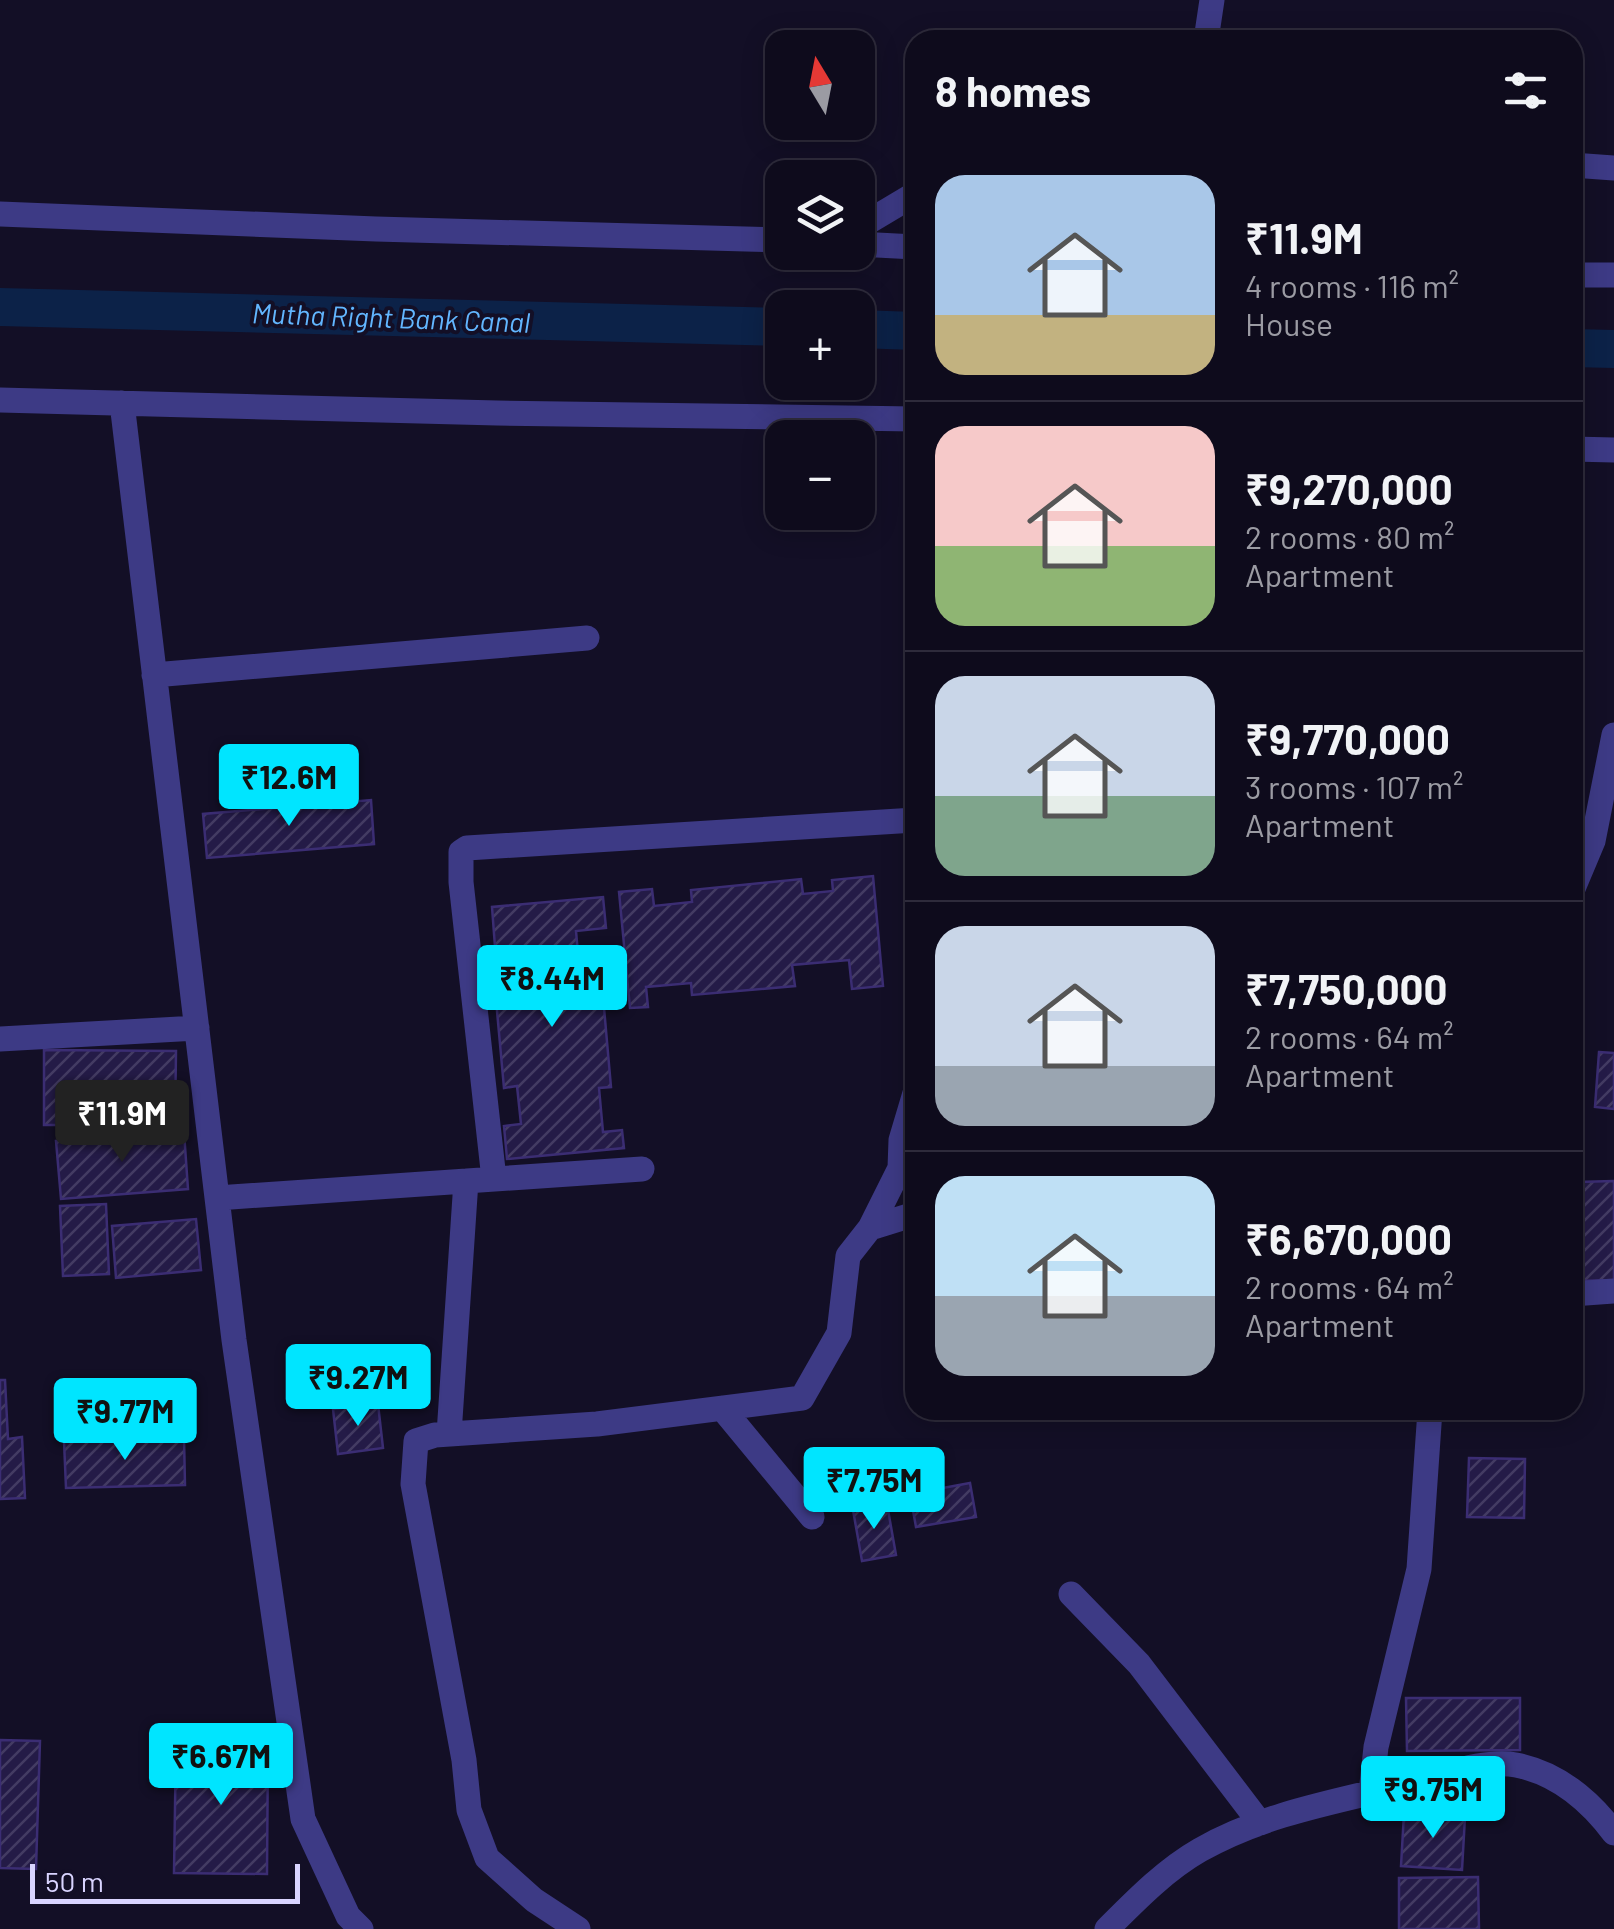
<!DOCTYPE html>
<meta charset="utf-8">
<style>
body{margin:0;font-family:Barlow,sans-serif;background:#171425;color:#f1f3f6;height:100vh;display:flex;flex-direction:column;font-size:38px;white-space:nowrap}
*{box-sizing:border-box;margin:0}
p{font-size:32px;color:#9b9ba3}
.icon{flex:none;width:55px;height:55px;fill:none;stroke:currentColor;stroke-width:2;stroke-linecap:round;stroke-linejoin:round}
.map{position:relative;flex:1;overflow:hidden}
.sheet{position:absolute;left:905px;top:30px;width:678px;height:1390px;display:flex;flex-direction:column;background:#0e0b1c;border-radius:30px;box-shadow:0 5px 25px #0003,0 0 0 2px #2e2b3b}
.sheet>*{flex:none}
.needle{width:65px;rotate:350deg}
.controls{position:absolute;left:765px;top:30px;display:grid;gap:20px}
.controls a{display:grid;place-items:center;width:110px;height:110px;border-radius:20px;background:#0e0b1c;box-shadow:0 5px 25px #0003,0 0 0 2px #2e2b3b;font-size:50px}
.scale{position:absolute;left:30px;bottom:25px;width:270px;box-sizing:border-box;padding-left:10px;border:5px solid #d9d4ff;border-top:0;font-size:28px;line-height:35px;white-space:nowrap;color:#d9d4ff;-webkit-text-stroke:8px #130f26;paint-order:stroke}
.price{position:absolute;translate:-50% -85px;padding:0 22px;border-radius:10px;background:#00e5ff;color:#111;font-size:32px;line-height:65px;filter:drop-shadow(0 2px 5px #0008)}
.price::after{content:'';position:absolute;left:50%;top:60px;width:30px;height:22px;margin-left:-15px;background:inherit;clip-path:polygon(0 0,100% 0,50% 100%)}
.price.active{background:#222;color:#fff}
ul{padding:0;list-style:none}
li{display:flex;align-items:center;gap:30px;height:250px;padding:0 30px}
li+li{border-top:2px solid #2e2b3b}
li span{display:grid;place-items:center;flex:none;width:280px;height:200px;border-radius:30px;color:#555}
li>.icon{margin-inline-start:auto}
span .icon{width:120px;height:120px;fill:#fffc;stroke-width:1}
li b{font-size:42px}
h2{display:flex;justify-content:space-between;align-items:center;height:120px;padding:0 30px;font-size:42px}
.map>svg:first-child{display:block}
.lines{fill:none;stroke-linecap:round;stroke-linejoin:round}
.canal{stroke:#0c2248;stroke-width:38}
.building{fill:url(#building-hatch);stroke:#3b2d73;stroke-width:2.5}
.minor{stroke:#3d3a85;stroke-width:25}
.labels{text-anchor:middle;dominant-baseline:central;stroke-width:8;stroke-linejoin:round;paint-order:stroke}
.water-label{font-size:28px;font-style:italic;fill:#62b6ff;stroke:#130f26}
</style>
<div class="map">
<svg width="1614" height="1929" viewBox="0 0 1614 1929">
<defs>
<pattern id="building-hatch" width="6" height="6" patternUnits="userSpaceOnUse" patternTransform="scale(2.5)"><rect width="6" height="6" fill="#241b47"/><path d="M-1 1l2-2M0 6l6-6M5 7l2-2" fill="none" stroke="#433b63"/></pattern>
</defs>
<rect width="100%" height="100%" fill="#130f26"/>
<g class="lines">
<!-- canal -->
<path class="canal" d="M0,307L782,327
M858,329L915,331
M1572,348L1614,349"/>
</g>
<!-- building -->
<path class="building" d="M371,800L374,844L207,858L203,814Z
M915,873V974L905,874Z
M873,876L883,986L852,989L849,960L792,965L795,986L692,995L691,983L646,987L648,1007L630,1008L619,892L652,889L654,906L692,902L691,890L801,879L803,894L833,891L832,880Z
M603,897L606,928L576,931L581,987L602,985L611,1087L599,1088L603,1132L622,1130L624,1148L507,1159L504,1126L521,1124L517,1086L504,1088L494,978L509,976L507,946L495,947L492,907Z
M44,1050L176,1051L175,1125H44Z
M1599,1052L1614,1053V1109L1595,1107Z
M184,1132L188,1189L61,1199L56,1141Z
M1614,1181V1280L1577,1281V1182Z
M106,1204L109,1274L63,1276L60,1206Z
M196,1219L201,1270L116,1278L112,1226Z
M0,1380H5L8,1439L22,1437L25,1498L0,1499Z
M378,1404L383,1448L338,1454L333,1409Z
M184,1437L185,1485L66,1488L64,1441Z
M1469,1458L1525,1459L1524,1518L1467,1517Z
M970,1483L976,1517L916,1527L910,1494Z
M887,1504L896,1555L862,1561L853,1510Z
M1406,1698H1520V1750L1407,1751Z
M0,1740L40,1741L36,1869L0,1868Z
M176,1741L268,1742L267,1874L174,1873Z
M1404,1813L1465,1817L1462,1870L1401,1866Z
M1478,1877L1479,1929H1399V1878Z"/>
<g class="lines">
<!-- minor -->
<path class="minor" d="M1206,40L1212,0
M1572,165L1614,168
M0,214L376,229L782,240
M858,228L915,194
M858,244L915,247
M1572,275H1614
M0,400L497,413L915,419
M122,403L234,1340L303,1819L348,1916L361,1929
M1572,449L1614,450
M154,675L587,638
M1572,891L1593,841L1614,735
M0,1039L197,1028
M494,1179L461,882V852L467,848L915,820
M217,1198L642,1169
M870,1228L900,1168L901,1140L915,1093
M1572,1294L1614,1291
M722,1408L812,1517
M449,1434L466,1181
M1071,1594L1139,1664L1260,1823
M1371,1793L1376,1747L1419,1569L1430,1410
M578,1929L534,1900L487,1858L469,1810L464,1760L413,1484L416,1441L435,1435L597,1424L802,1398L839,1333L848,1256L870,1228L915,1214
M1107,1929C1135,1901 1165,1870 1200,1850C1265,1813 1339,1801 1411,1783C1442,1776 1484,1759 1516,1765C1557,1773 1590,1801 1614,1833"/>
</g>
<g class="labels">
<!-- water labels -->
<g class="water-label">
<text transform="translate(391 317) rotate(2)">Mutha Right Bank Canal</text>
</g>
</g>
</svg>
<div class="controls">
<a><svg class="needle" viewBox="-14 -14 28 28"><path d="M0-13l5 13h-10z" fill="#e53935"/><path d="M0 13l5-13h-10z" fill="#9b9ba3"/></svg></a>
<a><svg class="icon" aria-label="layers" viewBox="0 0 24 24"><path d="M12 4l9 5-9 5-9-5zM3 14l9 5 9-5"/></svg></a>
<a>+</a>
<a>−</a>
</div>
<div class="scale">50 m</div>
<b class="price" style="left:289px;top:829px">₹12.6M</b>
<b class="price" style="left:552px;top:1030px">₹8.44M</b>
<b class="price active" style="left:122px;top:1165px">₹11.9M</b>
<b class="price" style="left:358px;top:1429px">₹9.27M</b>
<b class="price" style="left:125px;top:1463px">₹9.77M</b>
<b class="price" style="left:874px;top:1532px">₹7.75M</b>
<b class="price" style="left:221px;top:1808px">₹6.67M</b>
<b class="price" style="left:1433px;top:1841px">₹9.75M</b>
<section class="sheet">
<h2>8 homes<svg class="icon" aria-label="filters" viewBox="0 0 24 24"><path d="M4 7h16M4 17h16"/><circle cx="9" cy="7" r="2"/><circle cx="15" cy="17" r="2"/></svg></h2>
<ul>
<li><span style="background:linear-gradient(#a9c7e8 70%,#c2b280 0)"><svg class="icon" aria-label="home" viewBox="0 0 24 24"><path d="M3 11l9-7 9 7M6 9v11h12V9"/></svg></span><div><b>₹11.9M</b><p>4 rooms · 116 m²</p><p>House</p></div></li>
<li><span style="background:linear-gradient(#f6c9c9 60%,#8fb573 0)"><svg class="icon" aria-label="home" viewBox="0 0 24 24"><path d="M3 11l9-7 9 7M6 9v11h12V9"/></svg></span><div><b>₹9,270,000</b><p>2 rooms · 80 m²</p><p>Apartment</p></div></li>
<li><span style="background:linear-gradient(#c9d6e8 60%,#7fa58c 0)"><svg class="icon" aria-label="home" viewBox="0 0 24 24"><path d="M3 11l9-7 9 7M6 9v11h12V9"/></svg></span><div><b>₹9,770,000</b><p>3 rooms · 107 m²</p><p>Apartment</p></div></li>
<li><span style="background:linear-gradient(#c9d6e8 70%,#9aa5b1 0)"><svg class="icon" aria-label="home" viewBox="0 0 24 24"><path d="M3 11l9-7 9 7M6 9v11h12V9"/></svg></span><div><b>₹7,750,000</b><p>2 rooms · 64 m²</p><p>Apartment</p></div></li>
<li><span style="background:linear-gradient(#bfe0f5 60%,#9aa5b1 0)"><svg class="icon" aria-label="home" viewBox="0 0 24 24"><path d="M3 11l9-7 9 7M6 9v11h12V9"/></svg></span><div><b>₹6,670,000</b><p>2 rooms · 64 m²</p><p>Apartment</p></div></li>
</ul>
</section>
</div>
